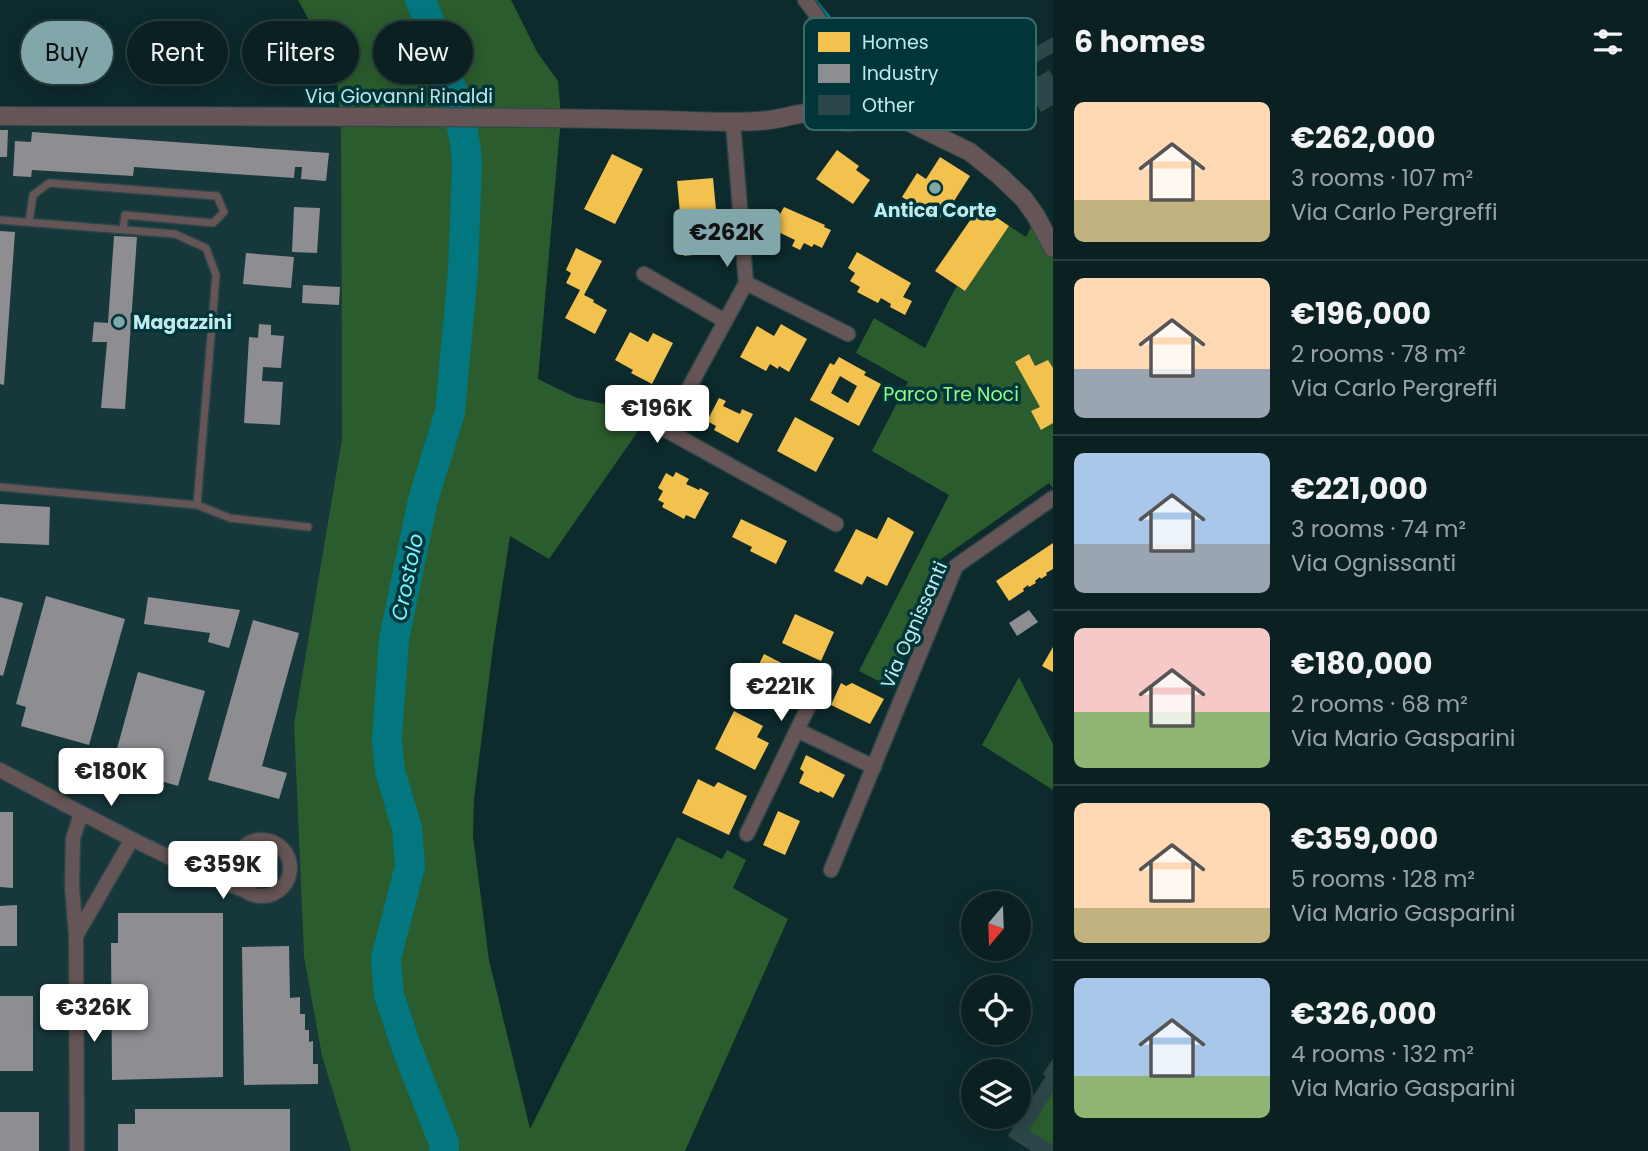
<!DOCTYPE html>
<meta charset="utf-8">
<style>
body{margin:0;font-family:Poppins,sans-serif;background:#182d2e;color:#f1f3f6;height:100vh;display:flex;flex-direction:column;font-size:26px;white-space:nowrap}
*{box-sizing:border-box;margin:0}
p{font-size:23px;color:#99a3a5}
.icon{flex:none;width:38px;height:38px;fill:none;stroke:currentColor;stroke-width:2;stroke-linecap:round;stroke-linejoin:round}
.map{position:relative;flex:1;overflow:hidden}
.drawer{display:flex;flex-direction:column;background:#0a2021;width:595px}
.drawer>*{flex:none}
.hud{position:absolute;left:21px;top:21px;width:665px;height:63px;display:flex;gap:14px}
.needle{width:46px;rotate:199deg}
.tools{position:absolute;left:961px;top:891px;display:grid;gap:14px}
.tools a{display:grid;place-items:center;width:70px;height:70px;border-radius:50%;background:#0a2021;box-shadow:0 4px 18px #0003,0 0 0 2px #2a3e3f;font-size:35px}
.price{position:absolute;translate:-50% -60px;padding:0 16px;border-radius:7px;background:#fff;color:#222;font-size:23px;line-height:46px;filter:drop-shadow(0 2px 4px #0008)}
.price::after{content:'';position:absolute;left:50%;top:42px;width:21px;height:16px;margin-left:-10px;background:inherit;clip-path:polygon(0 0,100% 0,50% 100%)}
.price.on{background:#82a7aa;color:#111}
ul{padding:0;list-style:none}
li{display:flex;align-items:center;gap:21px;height:175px;padding:0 21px}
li+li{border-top:2px solid #2a3e3f}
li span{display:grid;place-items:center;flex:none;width:196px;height:140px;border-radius:10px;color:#555}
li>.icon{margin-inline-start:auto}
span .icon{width:84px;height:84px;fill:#fffc;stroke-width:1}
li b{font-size:30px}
h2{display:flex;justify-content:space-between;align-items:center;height:84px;padding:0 21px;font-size:30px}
.pill{padding:0 24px;border-radius:32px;background:#0a2021;box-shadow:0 4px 18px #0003,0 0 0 2px #2a3e3f;font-size:24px;line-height:63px}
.pill.on{background:#82a7aa;color:#111}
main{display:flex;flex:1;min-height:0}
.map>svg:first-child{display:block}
.built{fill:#17383b}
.green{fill:#2b5c2d}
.homes{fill:#f2c14e;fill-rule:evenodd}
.industry{fill:#8d8d92}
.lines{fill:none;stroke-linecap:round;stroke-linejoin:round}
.stream{stroke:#027780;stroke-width:5}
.river{stroke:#027780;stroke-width:30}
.building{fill:#2c4749}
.service-casing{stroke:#2c4649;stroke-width:10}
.minor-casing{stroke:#2c4649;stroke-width:17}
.tertiary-casing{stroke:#2c4649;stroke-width:20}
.service{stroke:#665556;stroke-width:7}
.minor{stroke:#665556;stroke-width:14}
.tertiary{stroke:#665556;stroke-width:18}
.poi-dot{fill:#82a7aa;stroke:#003539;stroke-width:2.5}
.labels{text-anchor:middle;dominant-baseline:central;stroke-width:7;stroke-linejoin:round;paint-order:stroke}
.street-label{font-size:19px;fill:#c1eaee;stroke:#003539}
.poi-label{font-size:19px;font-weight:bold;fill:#c1eaee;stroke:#003539}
.park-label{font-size:19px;fill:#8efc88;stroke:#003539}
.water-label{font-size:21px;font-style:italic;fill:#78f3fd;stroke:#003539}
.key{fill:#003539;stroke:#3a6b6f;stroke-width:2}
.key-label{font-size:19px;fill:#c1eaee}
</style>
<main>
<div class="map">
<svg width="1053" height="1151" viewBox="0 0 1053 1151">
<rect width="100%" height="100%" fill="#0d2a2c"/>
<!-- built -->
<path class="built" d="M0,116L341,118L342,439L294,724L304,957L322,1056L351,1151H0Z"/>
<!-- green -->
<path class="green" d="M298,0H511L537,52L558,81L561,118L538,379L577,398L650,414L549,559L510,536L493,647L474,799L473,836L489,960L530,1129L677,837L722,859L727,850L746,860L733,888L788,919L685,1151H351L322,1056L304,957L294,724L342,439L341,130L336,69Z
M1036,216L1053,248V488L1049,483L938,561L892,688L859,671L949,495L872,451L908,382L856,353L874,318L925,348L950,298L957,286L965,291L1009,226L1026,237Z
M1019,677L1053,744V790L982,745Z
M249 872a13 13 0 1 1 26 0a13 13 0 1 1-26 0Z
M1053,1059V1151H1032L1008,1136L1046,1076L1043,1074Z"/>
<!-- homes -->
<path class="homes" d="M837,150L859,166L856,170L870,180L853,204L816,179Z
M612,154L643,169L615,224L584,209Z
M940,157L970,176L954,201L952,199L939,220L902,197L917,173L926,179Z
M713,178L720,252L684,256L677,181Z
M980,206L1009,226L965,291L935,271Z
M784,207L825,225L824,227L831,230L822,248L814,244L812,247L804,243L800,250L792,246L795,240L772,229Z
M576,248L602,261L584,295L594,300L593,302L607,310L595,334L565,318L580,290L566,283L571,273L566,270Z
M857,252L911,283L903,297L912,301L905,315L890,307L891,304L881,298L878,303L857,292L860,287L850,281L855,273L848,268Z
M781,324L807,339L789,372L779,366L778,369L770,364L766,371L740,357L757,326L774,336Z
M630,332L648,342L653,333L673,343L652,384L631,373L633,370L615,360Z
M1029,354L1035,366L1048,360L1053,368V423L1041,430L1031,411L1040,407L1015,362Z
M839,357L866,372L864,375L881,384L859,426L810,400L830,363L834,365ZM840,376L857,386L848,403L831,393Z
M719,398L726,401L723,406L740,414L742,409L753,414L738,443L714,430L716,426L707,421Z
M795,417L834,438L816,472L777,451Z
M676,472L689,479L686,484L699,490L700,488L709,493L695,519L686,515L684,519L662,507L664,503L658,500L663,491L658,488L666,473L673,477Z
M888,517L914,532L887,586L867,576L862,585L834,571L856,529L877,539Z
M741,519L787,541L776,564L750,551L752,547L732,537Z
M1053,543V569L1046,573L1047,575L1041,579L1040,577L1035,581L1036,583L1029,587L1028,585L1023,589L1024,591L1009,601L996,581Z
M795,614L834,632L821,661L782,643Z
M1053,647V672L1042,666Z
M764,654L801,673L789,697L783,694L775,709L745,693Z
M841,683L846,686L852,683L884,699L870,724L831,705Z
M734,711L763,726L757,737L769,743L755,770L715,749Z
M806,755L845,775L833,798L820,791L819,793L799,783L804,772L800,769Z
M698,779L714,787L718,782L747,796L729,835L682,813Z
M778,811L800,821L785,855L763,845Z"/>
<!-- industry -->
<path class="industry" d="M0,130H8L7,157H0Z
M32,132L329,153L326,181L301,179L302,167H295L294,178L134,167L133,176L32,170L31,177L13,176L15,141L31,142Z
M294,207L320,208L317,253L292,252Z
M0,231L15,232L4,385L0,384Z
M114,236L137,237L125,409L101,408L107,342H92L94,322L108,323Z
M246,253L294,257L291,288L243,284Z
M303,285L340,287L339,305L302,303Z
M259,324L271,325V335L284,336L281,368L263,367L262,381L283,382L280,425L244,423L249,337L258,338Z
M0,504L50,507L49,545L0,543Z
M46,596L125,619L89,745L21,726L26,707L16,704Z
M0,597L23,603L3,676L0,675Z
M148,597L240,610L229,648L208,642L210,633L144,624Z
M1029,610L1038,622L1017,636L1009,623Z
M253,620L299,633L262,766L287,773L279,799L208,780Z
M138,672L205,691L178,786L140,775L137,786L118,781L120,769L112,767Z
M0,812H13V888L0,887Z
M258,864L270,869L266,879L253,874Z
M17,905V946H0V906Z
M118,913H223V1077L112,1080L111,943H118Z
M289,946L290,998L300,997V1014H305V1030H309V1042L313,1041V1064H318V1084L244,1085L242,947Z
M0,996H33V1071H0Z
M135,1109H290V1151H118V1124H135Z
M0,1112H39V1151H0Z"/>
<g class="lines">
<!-- stream -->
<path class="stream" d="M814,0L837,28L834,30"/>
<!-- river -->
<path class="river" d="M420,0C431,22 438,45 445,68C455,99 466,132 467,165L463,271L450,412L423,500L394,639L387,739L390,771L407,828L410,866L386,959L389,995L407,1049L444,1143V1151"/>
</g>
<!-- building -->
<path class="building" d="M1053,37V53L1037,62L1030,50Z
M1049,70L1053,77V105L1041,112L1035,102L999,124L989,107Z
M1053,1059V1092L1029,1130L1053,1145V1151H1032L1008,1136L1046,1076L1043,1074Z"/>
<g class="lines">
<!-- service casing -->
<g class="service-casing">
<path id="service" d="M0,220L175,234L206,248L216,275L197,505
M29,222L33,195L49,183L217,196L224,212L213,223L125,215L123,229
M0,487L197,505L230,518L308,527"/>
</g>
<!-- minor casing -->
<g class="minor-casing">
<path id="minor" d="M805,0C825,24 839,52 834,84
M836,64L856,82
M733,122L746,283L848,334
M644,274L725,321
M746,283L666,430L836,524
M797,730L825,673
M0,770C83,814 165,859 253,894
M747,834L797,730L874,767
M234 868a28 28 0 1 1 56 0a28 28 0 1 1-56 0Z
M831,870L956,566L1053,498
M76,936L132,839
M77,1151L76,936L72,886L73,839L81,813"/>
</g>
<!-- tertiary casing -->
<g class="tertiary-casing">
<path id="tertiary" d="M826 101a21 21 0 1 1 42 0a21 21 0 1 1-42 0Z
M867,93L888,112L970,152L1000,176L1024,199L1036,216L1053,248
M0,116C221,117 442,115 663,120C698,121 734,124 769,120C793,117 805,109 831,114"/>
</g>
<!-- service -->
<use href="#service" class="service"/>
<!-- minor -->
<use href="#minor" class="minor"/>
<!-- tertiary -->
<use href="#tertiary" class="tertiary"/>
</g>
<!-- markers -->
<g class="poi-dot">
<circle cx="935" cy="188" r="7"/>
<circle cx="119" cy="322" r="7"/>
</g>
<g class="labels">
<!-- street labels -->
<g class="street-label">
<text x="399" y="96">Via Giovanni Rinaldi</text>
<text transform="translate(914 625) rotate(-66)">Via Ognissanti</text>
</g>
<!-- poi labels -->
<g class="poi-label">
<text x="935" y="210">Antica Corte</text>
<text x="133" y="322" text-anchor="start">Magazzini</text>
</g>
<!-- park labels -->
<g class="park-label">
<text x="951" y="394">Parco Tre Noci</text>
</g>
<!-- water labels -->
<g class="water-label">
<text transform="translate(407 577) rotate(-78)">Crostolo</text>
</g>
</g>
<!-- legend -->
<rect x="804" y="18" width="232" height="112" rx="10" class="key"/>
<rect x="818" y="32" width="32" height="20" fill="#f2c14e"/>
<rect x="818" y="64" width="32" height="19" fill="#8d8d92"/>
<rect x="818" y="95" width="32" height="20" fill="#2c4749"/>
<g class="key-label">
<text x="862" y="49">Homes</text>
<text x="862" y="80">Industry</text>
<text x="862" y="112">Other</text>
</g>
</svg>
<div class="tools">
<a><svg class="needle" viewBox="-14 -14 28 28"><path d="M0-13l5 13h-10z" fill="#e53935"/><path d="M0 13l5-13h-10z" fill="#99a3a5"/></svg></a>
<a><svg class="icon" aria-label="locate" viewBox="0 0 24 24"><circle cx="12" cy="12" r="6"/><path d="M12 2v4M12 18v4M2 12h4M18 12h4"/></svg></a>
<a><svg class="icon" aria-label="layers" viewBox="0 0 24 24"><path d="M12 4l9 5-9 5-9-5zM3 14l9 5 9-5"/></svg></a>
</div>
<b class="price on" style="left:727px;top:269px">€262K</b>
<b class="price" style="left:657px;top:445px">€196K</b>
<b class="price" style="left:781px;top:723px">€221K</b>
<b class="price" style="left:111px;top:808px">€180K</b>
<b class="price" style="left:223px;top:901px">€359K</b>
<b class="price" style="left:94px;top:1044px">€326K</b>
<div class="hud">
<a class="pill on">Buy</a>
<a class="pill">Rent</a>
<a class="pill">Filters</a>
<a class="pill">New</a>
</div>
</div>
<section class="drawer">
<h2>6 homes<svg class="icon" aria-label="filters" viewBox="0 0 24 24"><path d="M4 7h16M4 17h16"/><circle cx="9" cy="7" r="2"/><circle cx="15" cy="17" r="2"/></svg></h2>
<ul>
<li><span style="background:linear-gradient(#ffd9b3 70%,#c2b280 0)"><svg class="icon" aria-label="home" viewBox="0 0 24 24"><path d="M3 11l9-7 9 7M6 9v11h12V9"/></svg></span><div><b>€262,000</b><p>3 rooms · 107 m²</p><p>Via Carlo Pergreffi</p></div></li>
<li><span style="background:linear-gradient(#ffd9b3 65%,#9aa5b1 0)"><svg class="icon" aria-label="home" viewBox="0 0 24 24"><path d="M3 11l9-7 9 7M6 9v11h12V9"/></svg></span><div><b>€196,000</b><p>2 rooms · 78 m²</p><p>Via Carlo Pergreffi</p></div></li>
<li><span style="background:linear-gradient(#a9c7e8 65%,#9aa5b1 0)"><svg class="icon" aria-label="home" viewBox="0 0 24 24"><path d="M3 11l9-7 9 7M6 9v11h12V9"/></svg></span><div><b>€221,000</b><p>3 rooms · 74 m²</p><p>Via Ognissanti</p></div></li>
<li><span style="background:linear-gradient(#f6c9c9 60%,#8fb573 0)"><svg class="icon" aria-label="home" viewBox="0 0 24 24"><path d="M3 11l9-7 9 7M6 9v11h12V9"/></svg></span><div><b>€180,000</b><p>2 rooms · 68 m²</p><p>Via Mario Gasparini</p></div></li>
<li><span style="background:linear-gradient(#ffd9b3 75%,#c2b280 0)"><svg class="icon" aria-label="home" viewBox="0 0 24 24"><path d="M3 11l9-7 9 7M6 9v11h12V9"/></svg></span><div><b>€359,000</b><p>5 rooms · 128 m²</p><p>Via Mario Gasparini</p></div></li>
<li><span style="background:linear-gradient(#a9c7e8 70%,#8fb573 0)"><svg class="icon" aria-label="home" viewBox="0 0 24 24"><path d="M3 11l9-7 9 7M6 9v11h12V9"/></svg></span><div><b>€326,000</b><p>4 rooms · 132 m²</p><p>Via Mario Gasparini</p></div></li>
</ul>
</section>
</main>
